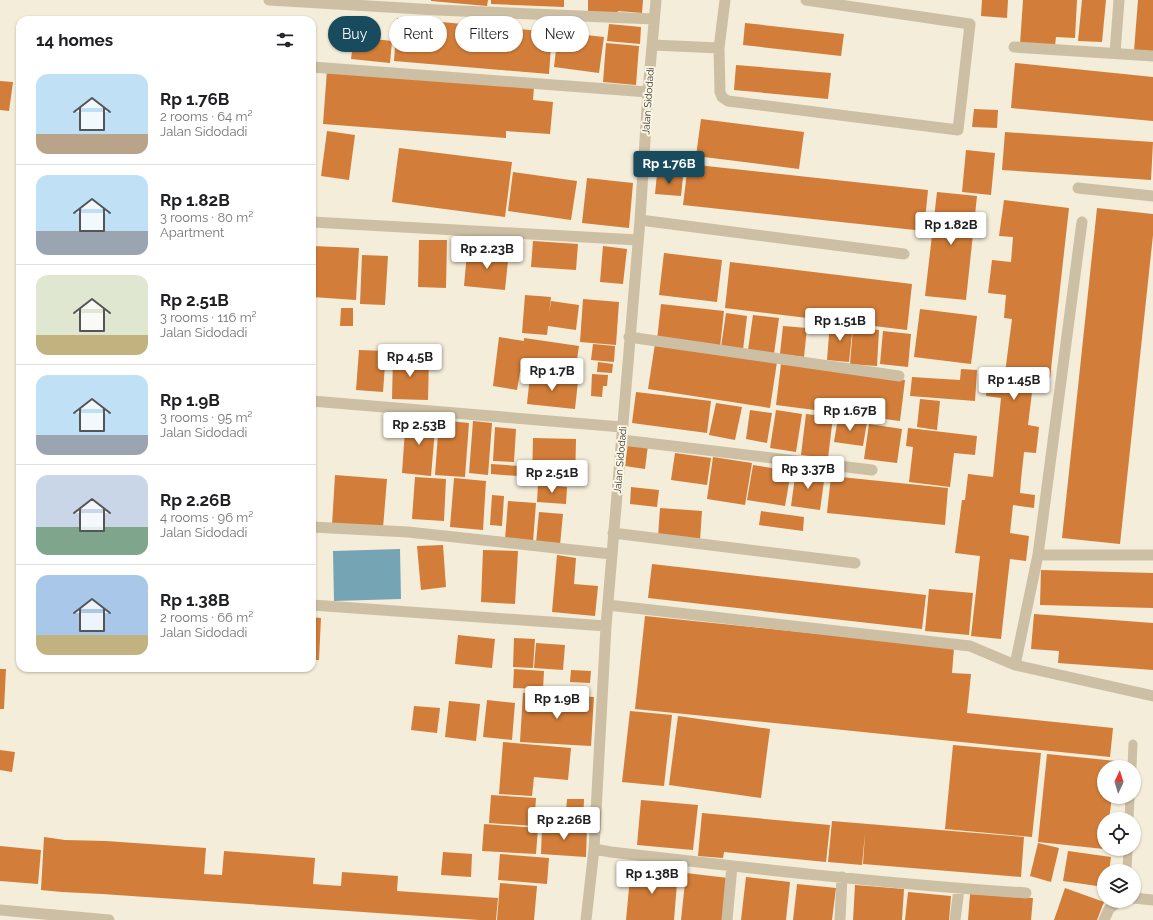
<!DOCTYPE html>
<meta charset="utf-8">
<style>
body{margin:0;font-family:Raleway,sans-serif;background:#f6f6f6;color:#202124;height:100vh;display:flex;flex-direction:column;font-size:15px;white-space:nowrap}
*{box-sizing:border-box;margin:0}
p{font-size:13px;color:#757577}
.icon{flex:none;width:22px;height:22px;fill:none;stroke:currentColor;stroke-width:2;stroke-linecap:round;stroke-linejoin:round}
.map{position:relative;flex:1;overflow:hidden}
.side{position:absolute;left:16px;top:16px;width:300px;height:656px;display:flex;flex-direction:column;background:#fff;border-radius:12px;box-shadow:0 1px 3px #0004}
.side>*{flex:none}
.banner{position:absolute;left:328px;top:16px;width:380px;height:36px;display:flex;gap:8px}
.needle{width:26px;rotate:4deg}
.buttons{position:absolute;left:1097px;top:760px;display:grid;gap:8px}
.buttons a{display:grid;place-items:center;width:44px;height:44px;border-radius:50%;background:#fff;box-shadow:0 1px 3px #0004;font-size:20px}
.price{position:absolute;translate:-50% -34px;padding:0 9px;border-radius:4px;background:#fff;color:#222;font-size:13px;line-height:26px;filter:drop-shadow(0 1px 2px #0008)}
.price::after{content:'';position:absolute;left:50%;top:24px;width:12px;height:9px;margin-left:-6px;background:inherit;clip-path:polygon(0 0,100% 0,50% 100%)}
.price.active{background:#184b5d;color:#fff}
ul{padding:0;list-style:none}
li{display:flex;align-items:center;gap:12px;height:100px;padding:0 20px}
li+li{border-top:1px solid #e0e0e0}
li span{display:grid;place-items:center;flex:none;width:112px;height:80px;border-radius:12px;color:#555}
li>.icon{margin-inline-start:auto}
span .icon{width:48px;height:48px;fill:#fffc;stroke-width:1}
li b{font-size:17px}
h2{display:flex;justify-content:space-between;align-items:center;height:48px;padding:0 20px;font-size:17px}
.chip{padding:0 14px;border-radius:18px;background:#fff;box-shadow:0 1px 3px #0004;font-size:14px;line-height:36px}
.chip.active{background:#184b5d;color:#fff}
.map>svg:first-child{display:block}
.water{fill:#75a4b4}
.building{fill:#d27d39}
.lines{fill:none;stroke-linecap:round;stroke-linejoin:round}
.service{stroke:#cdbfa4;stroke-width:9}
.minor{stroke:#cdbfa4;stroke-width:11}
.labels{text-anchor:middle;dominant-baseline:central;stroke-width:4;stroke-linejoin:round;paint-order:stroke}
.street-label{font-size:10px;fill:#382f26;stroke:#fbf6e6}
</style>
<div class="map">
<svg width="1153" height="920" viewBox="0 0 1153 920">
<rect width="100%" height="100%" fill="#f4edd9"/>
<!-- water -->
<path class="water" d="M400,549L401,599L334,601L333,551Z"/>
<!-- building -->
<path class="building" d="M431,0H488L487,6L431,1Z
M491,0H564V7L491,4Z
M588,0H643L642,13L618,11L617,16L588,14Z
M982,0H1008L1007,18L981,16Z
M1023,0H1077L1075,38L1056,37L1055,46L1020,44Z
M1082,0H1106L1102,42L1078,41Z
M1138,0H1153V53L1134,51Z
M397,18L552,32L549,74L394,61Z
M356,21L376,23L374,39L392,41L390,63L351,59Z
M745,23L844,34L841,56L743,45Z
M609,24L641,27L640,44L607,41Z
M558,32L604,37L599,73L554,67Z
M606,43L639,46L636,85L603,82Z
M1015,63L1153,77V121L1011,108Z
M736,65L831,73L828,99L734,90Z
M327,70L534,87L533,100L553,102L550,134L506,131V138L323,124Z
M0,81L13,82L9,111L0,110Z
M974,109L998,110L997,128L972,127Z
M701,119L804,132L799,169L696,156Z
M312,125H315L314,138H312Z
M327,131L355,135L349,180L321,176Z
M1005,132L1153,142L1151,180L1002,170Z
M399,148L512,162L505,217L392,202Z
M966,150L995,153L991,195L962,192Z
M688,164L928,190L924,231L683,205Z
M513,172L577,181L571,220L508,211Z
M657,174L683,177L681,196L655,194Z
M587,178L633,183L629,228L582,223Z
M937,192L977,196L966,300L925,296Z
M1004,200L1069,208L1050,378L1034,376L1028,425L1039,427L1036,453L1024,452L1021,480L1020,493L1035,495L1034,508L1013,505L1010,533L1029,536L1026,561L1010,559L1001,639L971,636L980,556L955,553L962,500H965L968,474L993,477L1001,398L986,396L988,371L1005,373L1012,319L1004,318L1006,295L988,293L992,260L1011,262L1013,237L999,236Z
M1097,208L1153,214V235L1120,544L1062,538Z
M419,240H447L446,288L418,287Z
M533,241L578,244L576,270L531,267Z
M312,246L359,248L356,300L312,297Z
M603,246L627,249L623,284L600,282Z
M486,249L509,251L505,290L464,286L467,253L486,255Z
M664,253L722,260L717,302L659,295Z
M362,255L388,256L385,305L360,304Z
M730,262L912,284L907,330L725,308Z
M525,295L551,297L549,314L551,301L579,305L576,330L548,326L547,335L522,333Z
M583,299L619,302L616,345L580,342Z
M661,304L724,311L720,347L657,340Z
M341,308H353V326H340Z
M920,309L977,316L971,364L914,357Z
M726,313L747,316L743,350L721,347Z
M753,315L779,318L774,354L748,350Z
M830,322L853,324L849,362L827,360Z
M783,326L807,328L804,357L780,354Z
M853,328L879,330L877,366L850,364Z
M883,331L911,334L908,367L880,364Z
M499,337L524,341V338L579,346L574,379L520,372L517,390L493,386Z
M593,344L615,346L614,362L591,360Z
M655,344L777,362L770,408L648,389Z
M359,350L386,351L383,392L356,390Z
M393,356L429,357L428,400L392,399Z
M598,362L613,364L612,373L597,372Z
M781,364L905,380L900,421L776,405Z
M961,369L977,370L975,401L910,396L912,377L960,380Z
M592,374L608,375L607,386H603L602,397L591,396Z
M530,375L578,381L575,409L527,404Z
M636,392L711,401L707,433L632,423Z
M920,399L940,401L937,430L917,427Z
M716,403L742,407L735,440L709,435Z
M750,410L772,413L767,443L746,439Z
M776,410L802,414L796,452L770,448Z
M806,414L833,417L828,458L801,455Z
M406,416L436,418L431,476L402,473Z
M838,418L867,422L863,446L834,442Z
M439,420L469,423L465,477L435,475Z
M473,421L492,423L488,475L469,473Z
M869,424L902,429L897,463L864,459Z
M495,427L516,429L514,462L493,461Z
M908,428L977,436L975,455L954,453L950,487L909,482L913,447L906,446Z
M533,438L576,439L575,483L532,482Z
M628,443L648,445L645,469L625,466Z
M675,453L711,458L707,485L671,480Z
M713,457L752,463L745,505L707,499Z
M491,464L519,466L518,476L491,474Z
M753,465L791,471L785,506L747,500Z
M796,470L825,474L820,510L791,506Z
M335,475L387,479L383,528L332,525Z
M831,476L948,488L945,525L827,513Z
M415,477L446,479L444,521L412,519Z
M454,478L486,481L483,530L450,527Z
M538,484L567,487L566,504L537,502Z
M631,487L659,490L657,507L630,504Z
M492,495L504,496L502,526L490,525Z
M508,501L536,503L533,542L505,540Z
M660,508L702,511L700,540L658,537Z
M761,511L804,517L803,531L759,525Z
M539,512L563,514L560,545L536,543Z
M443,545L446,587L421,590L417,546Z
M483,550L518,551L515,604L481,602Z
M557,555L576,558L574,584L598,586L595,616L552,612Z
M652,564L926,595L922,629L648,598Z
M1041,570L1153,573V608L1040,605Z
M929,589L973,593L969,635L925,631Z
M1034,614L1153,623V670L1058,663L1059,651L1031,649Z
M645,616L954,648L952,673L971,674L967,713L1113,728L1110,757L635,709Z
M312,617L321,618L319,660H312Z
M458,635L495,639L492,668L455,664Z
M514,638L535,639L533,668L513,667Z
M536,643L565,645L563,670L534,668Z
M0,669H6L4,709H0Z
M514,669L544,671L543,689L513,688Z
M571,670L591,671L590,683L570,682Z
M523,693L594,697L591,746L520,742Z
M487,700L515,703L512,740L483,737Z
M449,701L480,704L476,741L445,737Z
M414,706L440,708L437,733L411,730Z
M630,711L672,715L664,786L622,782Z
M678,716L770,729L761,798L669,785Z
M503,742L571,748L568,780L534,777L532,796L499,794Z
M953,745L1041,753L1032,837L945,829Z
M0,750L15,752L12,772L0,770Z
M1047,754L1116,761L1115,767H1104V797H1112L1109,819H1104V849L1038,842Z
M491,795L536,798L534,826L489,823Z
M567,799H584L583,824L565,823Z
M641,800L698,805L693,850L637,845Z
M702,813L830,825L826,862L724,852L723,858L698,856Z
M832,821L1024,837L1021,877L863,864L865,833L862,865L828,862Z
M484,824L538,828L536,854L482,851Z
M542,826L587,828L586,857L541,854Z
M44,837L65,840L106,841L206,848L204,874L222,875L224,851L315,858L313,884L341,886L342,872L398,876L397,891L498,898L496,920H479L102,894L62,892L41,890Z
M1038,843L1059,848L1051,882L1030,876Z
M0,846L41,850L38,884L0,881Z
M1068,851L1111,857L1109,871H1104V887L1063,881Z
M443,852L472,854L471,877L441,875Z
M500,854L549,858L547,884L498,880Z
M631,867L678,871L674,920H626Z
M686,873L728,878L723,920H681Z
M746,877L790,882L786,920H741Z
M500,883L537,886L534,920H497Z
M797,884L836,888L832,920H793Z
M855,885L904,889L902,920H853Z
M1065,888L1104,902L1097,920H1054Z
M908,892L951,896L949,920H905Z
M970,894L1033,898L1031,920H968Z"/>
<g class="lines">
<!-- service -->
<path class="service" d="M1132,767L1133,744
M1129,819L1130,797
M1127,871L1128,849"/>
<!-- minor -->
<path class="minor" d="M269,0L437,10L654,19
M725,0L719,48L720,92L722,97L728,101L958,130L970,24L806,0
M653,45L719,48
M1014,47L1153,56
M1115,53L1119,0
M312,67L648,92
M1078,188L1153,196
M640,220L904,254
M312,222L638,240
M629,337L899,376
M312,401L622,427
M622,440L872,470
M312,527L408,532L611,554
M613,533L855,563
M1038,555H1153
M312,605L606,626
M608,605L970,646L1015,665L1153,696
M1015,665L1038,555L1082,222
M594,849L611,852C749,868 887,884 1026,893
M1134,898L1153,900
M0,910L109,920
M586,920L594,849L606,626L640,220L648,92L656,0
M727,920L732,866
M840,920L842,877
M955,920L959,889
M1104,920L1109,909L1119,901"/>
</g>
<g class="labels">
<!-- street labels -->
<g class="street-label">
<text transform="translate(648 101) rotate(-86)">Jalan Sidodadi</text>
<text transform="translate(620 460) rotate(-85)">Jalan Sidodadi</text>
</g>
</g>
</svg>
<div class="buttons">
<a><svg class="needle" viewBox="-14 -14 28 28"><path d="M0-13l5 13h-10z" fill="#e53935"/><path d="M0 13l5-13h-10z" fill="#757577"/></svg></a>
<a><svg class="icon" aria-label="locate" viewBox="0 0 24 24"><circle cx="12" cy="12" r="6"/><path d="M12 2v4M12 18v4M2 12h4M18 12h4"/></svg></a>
<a><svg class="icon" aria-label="layers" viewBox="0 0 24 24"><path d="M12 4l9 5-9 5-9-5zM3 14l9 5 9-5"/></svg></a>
</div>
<b class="price active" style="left:669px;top:185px">Rp 1.76B</b>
<b class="price" style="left:951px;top:246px">Rp 1.82B</b>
<b class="price" style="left:487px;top:270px">Rp 2.23B</b>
<b class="price" style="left:840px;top:342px">Rp 1.51B</b>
<b class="price" style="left:410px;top:378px">Rp 4.5B</b>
<b class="price" style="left:552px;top:392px">Rp 1.7B</b>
<b class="price" style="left:1014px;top:401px">Rp 1.45B</b>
<b class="price" style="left:850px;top:432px">Rp 1.67B</b>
<b class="price" style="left:419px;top:446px">Rp 2.53B</b>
<b class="price" style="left:808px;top:490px">Rp 3.37B</b>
<b class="price" style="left:552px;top:494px">Rp 2.51B</b>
<b class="price" style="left:557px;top:720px">Rp 1.9B</b>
<b class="price" style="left:564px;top:841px">Rp 2.26B</b>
<b class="price" style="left:652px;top:895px">Rp 1.38B</b>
<div class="banner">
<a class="chip active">Buy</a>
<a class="chip">Rent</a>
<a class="chip">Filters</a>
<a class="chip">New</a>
</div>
<section class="side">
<h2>14 homes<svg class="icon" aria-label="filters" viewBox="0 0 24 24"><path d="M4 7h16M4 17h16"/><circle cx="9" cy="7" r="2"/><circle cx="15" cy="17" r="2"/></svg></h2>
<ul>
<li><span style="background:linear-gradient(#bfe0f5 75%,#b9a48a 0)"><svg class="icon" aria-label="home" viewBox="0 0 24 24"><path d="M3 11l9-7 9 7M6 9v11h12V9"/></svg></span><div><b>Rp 1.76B</b><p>2 rooms · 64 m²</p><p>Jalan Sidodadi</p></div></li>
<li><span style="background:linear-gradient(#bfe0f5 70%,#9aa5b1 0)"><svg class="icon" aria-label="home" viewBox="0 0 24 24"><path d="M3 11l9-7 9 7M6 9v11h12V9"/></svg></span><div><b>Rp 1.82B</b><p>3 rooms · 80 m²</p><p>Apartment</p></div></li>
<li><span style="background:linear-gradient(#dfe7d0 75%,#c2b280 0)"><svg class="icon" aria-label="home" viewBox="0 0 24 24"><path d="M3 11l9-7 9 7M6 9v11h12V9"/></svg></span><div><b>Rp 2.51B</b><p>3 rooms · 116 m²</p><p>Jalan Sidodadi</p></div></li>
<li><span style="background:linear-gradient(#bfe0f5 75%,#9aa5b1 0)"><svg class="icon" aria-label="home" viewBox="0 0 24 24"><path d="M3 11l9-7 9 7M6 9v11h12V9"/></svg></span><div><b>Rp 1.9B</b><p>3 rooms · 95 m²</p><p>Jalan Sidodadi</p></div></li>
<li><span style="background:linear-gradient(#c9d6e8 65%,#7fa58c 0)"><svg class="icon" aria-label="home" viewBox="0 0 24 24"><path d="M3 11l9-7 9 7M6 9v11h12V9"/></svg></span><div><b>Rp 2.26B</b><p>4 rooms · 96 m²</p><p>Jalan Sidodadi</p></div></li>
<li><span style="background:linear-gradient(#a9c7e8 75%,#c2b280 0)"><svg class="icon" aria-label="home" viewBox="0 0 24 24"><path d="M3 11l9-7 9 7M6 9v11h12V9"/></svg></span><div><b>Rp 1.38B</b><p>2 rooms · 66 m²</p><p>Jalan Sidodadi</p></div></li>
</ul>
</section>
</div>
